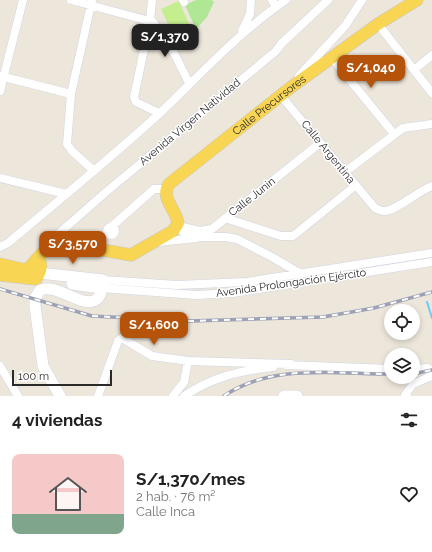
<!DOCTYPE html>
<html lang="es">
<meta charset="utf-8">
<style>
body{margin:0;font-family:Raleway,sans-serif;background:#f6f6f6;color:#222;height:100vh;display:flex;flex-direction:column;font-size:15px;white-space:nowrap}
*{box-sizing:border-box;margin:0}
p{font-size:13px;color:#767676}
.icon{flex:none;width:22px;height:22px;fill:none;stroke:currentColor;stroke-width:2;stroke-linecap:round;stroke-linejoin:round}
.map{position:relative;height:396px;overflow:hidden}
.side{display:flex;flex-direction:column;background:#fff;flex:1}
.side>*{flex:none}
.buttons{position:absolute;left:384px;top:304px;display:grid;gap:8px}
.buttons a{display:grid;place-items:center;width:36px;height:36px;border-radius:50%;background:#fff;box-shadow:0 2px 6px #0003;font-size:20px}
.scale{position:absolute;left:12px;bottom:10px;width:100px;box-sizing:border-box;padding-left:4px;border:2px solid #2a2a2a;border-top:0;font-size:11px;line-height:14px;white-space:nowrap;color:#2a2a2a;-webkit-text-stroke:3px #fff;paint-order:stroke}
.price{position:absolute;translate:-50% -34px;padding:0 9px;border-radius:8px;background:#b45309;color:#fff;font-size:13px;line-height:26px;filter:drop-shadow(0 1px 2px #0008)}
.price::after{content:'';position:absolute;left:50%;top:24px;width:12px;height:9px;margin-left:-6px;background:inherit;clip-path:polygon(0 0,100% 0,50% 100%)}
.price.active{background:#222;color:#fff}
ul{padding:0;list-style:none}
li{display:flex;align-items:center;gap:12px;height:100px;padding:0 12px}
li+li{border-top:1px solid #e0e0e0}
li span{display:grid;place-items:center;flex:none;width:112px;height:80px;border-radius:8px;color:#555}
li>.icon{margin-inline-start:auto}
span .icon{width:48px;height:48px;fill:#fffc;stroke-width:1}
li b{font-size:17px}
h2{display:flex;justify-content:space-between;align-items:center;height:48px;padding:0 12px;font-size:17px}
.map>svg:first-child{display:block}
.green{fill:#afe794}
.pitch{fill:#c5ef8f}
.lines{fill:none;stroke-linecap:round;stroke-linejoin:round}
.stream{stroke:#67cef6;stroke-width:2}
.street-casing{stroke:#d0d4e4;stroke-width:9}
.secondary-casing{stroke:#d0d4e4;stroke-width:12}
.primary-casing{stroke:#c8c8c8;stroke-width:13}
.street{stroke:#fff;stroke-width:8}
.secondary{stroke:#fff;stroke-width:11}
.primary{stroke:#f9d554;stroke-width:12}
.rail-casing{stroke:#9da1b6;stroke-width:3.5}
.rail{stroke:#fff;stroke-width:2;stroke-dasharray:6;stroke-linecap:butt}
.labels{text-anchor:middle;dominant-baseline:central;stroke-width:3;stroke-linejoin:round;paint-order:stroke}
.street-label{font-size:11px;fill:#2a2a2a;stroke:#fff}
</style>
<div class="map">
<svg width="432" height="396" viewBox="0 0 432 396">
<rect width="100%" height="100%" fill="#ede6db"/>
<!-- green -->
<path class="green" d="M196,0H212L214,2L207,17L196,29L185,5Z"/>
<!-- pitch -->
<path class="pitch" d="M179,1L192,31L175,39L161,9Z"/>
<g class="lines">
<!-- stream -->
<path class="stream" d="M317,275L423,258
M228,290L299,278
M427,302L432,318"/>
<!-- street casing -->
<g class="street-casing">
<path id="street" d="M71,0L153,22L174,53L189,83
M92,0L71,94L67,144L72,151L94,171
M152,0L150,21L134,97L136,102L159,113
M183,0L184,2
M272,0L276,7
M378,24L432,93
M242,31L250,14L251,0
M332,58L394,134
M414,70L432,55
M0,76L71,94
M299,76L345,26L362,0
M0,91L23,0
M281,96L375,208C377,209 381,211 384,211C393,212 419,191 432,186
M345,172L403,128L432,124
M0,178L66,194
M225,218L281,236H293L355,186
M178,226L200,231L212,229L320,143
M111,227L154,189H165
M107 231a4 4 0 1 1 8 0a4 4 0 1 1-8 0Z
M183,232L200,237H226L237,239L272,257L301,274
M157,242L197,238
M54,246L57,235L106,192L276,51L281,44L328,0
M0,247L8,243C59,200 111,158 160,113C201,74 239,32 286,0
M103,280L177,285L247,282L432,253
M101,288L196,295L233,293L432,262
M286,365L391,369
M0,366L18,396
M413,369L428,368L432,374
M98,396L118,341L122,338L152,356L188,361L291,364
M173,396L184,382L188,361
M184,396C213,377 238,371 273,367
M407,396L405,395L413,384L432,376"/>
</g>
<!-- secondary casing -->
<g class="secondary-casing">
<path id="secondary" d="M40,273L103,280C102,285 102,294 98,298C86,312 57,282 40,290L35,298V306L43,366L60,396
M72,284L101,288
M284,396H297"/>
</g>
<!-- primary casing -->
<g class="primary-casing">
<g id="primary">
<path d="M0,264L35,272"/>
<path d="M0,275L36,279C41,271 42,266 39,257"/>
<path id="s1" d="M26,278L27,270L44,251L54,246L74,245L131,255L173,231L178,223C176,209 160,198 169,184L290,88L378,24L417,0"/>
</g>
</g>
<!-- street -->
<use href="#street" class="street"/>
<!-- secondary -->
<use href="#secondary" class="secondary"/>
<!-- primary -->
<use href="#primary" class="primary"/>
<!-- rail casing -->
<g class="rail-casing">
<path id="rail" d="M0,289L92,316L190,321L323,317L374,308L432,292
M413,374L432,370
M224,396C272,363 336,374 391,374"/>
</g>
<!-- rail -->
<use href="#rail" class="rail"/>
</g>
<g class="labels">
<!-- street labels -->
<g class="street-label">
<text stroke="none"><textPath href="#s1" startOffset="350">Calle Precursores</textPath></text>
<text transform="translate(190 122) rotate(-40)">Avenida Virgen Natividad</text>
<text transform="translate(328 152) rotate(51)">Calle Argentina</text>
<text transform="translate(252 197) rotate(-38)">Calle Junin</text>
<text transform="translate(291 283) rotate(-8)">Avenida Prolongación Ejército</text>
</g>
</g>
</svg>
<div class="buttons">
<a><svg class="icon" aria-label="locate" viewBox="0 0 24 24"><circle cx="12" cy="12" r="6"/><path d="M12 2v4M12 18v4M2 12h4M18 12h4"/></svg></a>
<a><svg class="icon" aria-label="layers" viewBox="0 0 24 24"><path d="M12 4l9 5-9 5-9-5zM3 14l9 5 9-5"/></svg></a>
</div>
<div class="scale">100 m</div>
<b class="price active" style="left:165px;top:58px">S/1,370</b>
<b class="price" style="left:371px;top:89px">S/1,040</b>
<b class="price" style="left:73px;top:265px">S/3,570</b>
<b class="price" style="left:154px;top:346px">S/1,600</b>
</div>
<section class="side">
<h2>4 viviendas<svg class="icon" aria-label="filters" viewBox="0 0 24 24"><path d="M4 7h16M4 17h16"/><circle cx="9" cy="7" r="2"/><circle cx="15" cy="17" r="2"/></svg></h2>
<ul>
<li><span style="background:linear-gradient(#f6c9c9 75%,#7fa58c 0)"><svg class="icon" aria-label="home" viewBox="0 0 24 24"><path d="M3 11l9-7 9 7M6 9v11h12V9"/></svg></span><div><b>S/1,370/mes</b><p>2 hab. · 76 m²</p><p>Calle Inca</p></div><svg class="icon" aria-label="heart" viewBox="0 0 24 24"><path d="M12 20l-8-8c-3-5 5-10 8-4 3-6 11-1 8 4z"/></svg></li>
</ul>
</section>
